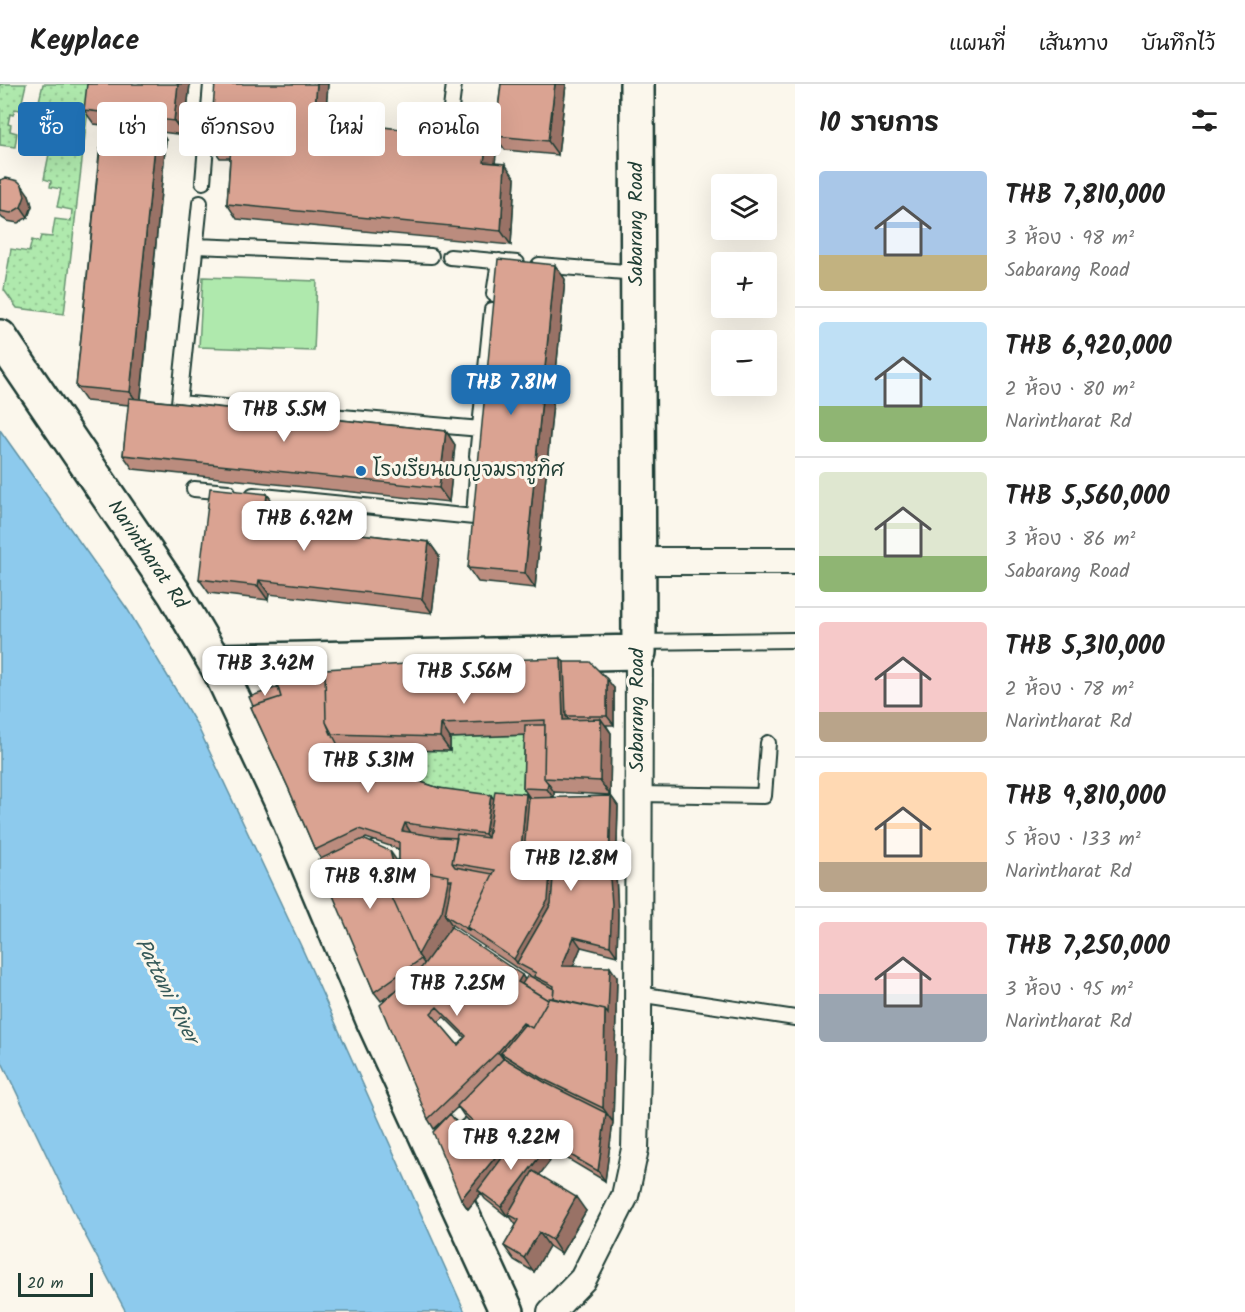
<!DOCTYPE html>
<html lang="th">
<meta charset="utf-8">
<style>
body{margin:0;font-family:Kalam,"Playpen Sans Thai",sans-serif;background:#f2f2f2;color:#222;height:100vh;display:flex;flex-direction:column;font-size:22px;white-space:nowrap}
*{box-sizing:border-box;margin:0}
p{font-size:20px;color:#767676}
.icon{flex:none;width:33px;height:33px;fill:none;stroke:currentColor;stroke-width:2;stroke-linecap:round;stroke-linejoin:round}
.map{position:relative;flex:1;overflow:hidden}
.panel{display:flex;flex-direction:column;background:#fff;width:450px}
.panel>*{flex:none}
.banner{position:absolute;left:18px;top:18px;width:570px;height:54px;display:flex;gap:12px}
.controls{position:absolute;left:711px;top:90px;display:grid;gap:12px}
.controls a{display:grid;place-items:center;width:66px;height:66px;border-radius:6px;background:#fff;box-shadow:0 6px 24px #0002;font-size:30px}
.scale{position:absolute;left:18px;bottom:15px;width:75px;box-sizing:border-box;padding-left:6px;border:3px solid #1f3d34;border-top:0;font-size:16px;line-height:21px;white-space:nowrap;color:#1f3d34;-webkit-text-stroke:4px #fbf7ec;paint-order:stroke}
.price{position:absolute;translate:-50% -51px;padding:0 14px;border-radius:12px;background:#fff;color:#222;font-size:20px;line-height:39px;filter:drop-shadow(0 2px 3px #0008)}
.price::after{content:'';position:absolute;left:50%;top:36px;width:18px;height:14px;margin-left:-9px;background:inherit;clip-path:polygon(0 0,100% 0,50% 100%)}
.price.current{background:#1f6fb2;color:#fff}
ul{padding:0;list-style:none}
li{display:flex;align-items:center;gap:18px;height:150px;padding:0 24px}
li+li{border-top:2px solid #e0e0e0}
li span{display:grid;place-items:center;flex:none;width:168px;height:120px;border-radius:6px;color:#555}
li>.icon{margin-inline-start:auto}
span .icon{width:72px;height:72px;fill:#fffc;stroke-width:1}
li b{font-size:26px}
h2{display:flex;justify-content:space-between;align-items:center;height:72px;padding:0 24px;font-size:26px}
.pill{padding:0 21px;border-radius:6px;background:#fff;box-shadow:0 6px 24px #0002;font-size:21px;line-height:54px}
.pill.current{background:#1f6fb2;color:#fff}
header{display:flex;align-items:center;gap:36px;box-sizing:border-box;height:84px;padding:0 30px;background:#fff;border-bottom:2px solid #e0e0e0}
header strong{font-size:28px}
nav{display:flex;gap:33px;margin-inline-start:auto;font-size:21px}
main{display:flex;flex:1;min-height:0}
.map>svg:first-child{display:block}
.grass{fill:url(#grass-dots);stroke:#679370;stroke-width:1.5}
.garden{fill:#afe9ad;stroke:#679370;stroke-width:1.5}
.water{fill:#8dcaed;stroke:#6192a3;stroke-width:1.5}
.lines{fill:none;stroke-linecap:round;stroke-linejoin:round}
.lane-casing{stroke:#1f3d34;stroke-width:18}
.street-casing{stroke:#1f3d34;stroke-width:30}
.secondary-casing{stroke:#1f3d34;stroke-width:38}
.lane{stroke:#fbf7ec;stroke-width:14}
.street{stroke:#fbf7ec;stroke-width:26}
.secondary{stroke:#fbf7ec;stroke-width:33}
.wall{fill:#bb8c7e;stroke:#1f3d34;stroke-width:1.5;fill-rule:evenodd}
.shaded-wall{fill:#997266;stroke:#1f3d34;stroke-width:1.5}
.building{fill:#daa392;stroke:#1f3d34;stroke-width:1.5;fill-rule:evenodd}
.poi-dot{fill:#1f6fb2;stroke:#fbf7ec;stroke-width:2}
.labels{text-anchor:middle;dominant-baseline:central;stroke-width:6;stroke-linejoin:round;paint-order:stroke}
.street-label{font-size:20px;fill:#1f3d34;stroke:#fbf7ec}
.poi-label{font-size:20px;fill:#1f3d34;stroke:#fbf7ec;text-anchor:start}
.water-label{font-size:21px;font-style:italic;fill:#355959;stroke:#fbf7ec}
</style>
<header>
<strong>Keyplace</strong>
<nav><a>แผนที่</a><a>เส้นทาง</a><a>บันทึกไว้</a></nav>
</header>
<main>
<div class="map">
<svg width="795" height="1228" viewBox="0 0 795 1228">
<defs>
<pattern id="grass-dots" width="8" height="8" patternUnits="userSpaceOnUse" patternTransform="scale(1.5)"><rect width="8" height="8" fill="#afe9ad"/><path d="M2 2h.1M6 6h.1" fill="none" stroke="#96c995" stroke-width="1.8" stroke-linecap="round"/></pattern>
</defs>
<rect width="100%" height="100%" fill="#fbf7ec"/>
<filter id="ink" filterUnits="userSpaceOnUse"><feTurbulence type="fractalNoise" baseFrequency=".0167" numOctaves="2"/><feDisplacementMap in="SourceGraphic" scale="12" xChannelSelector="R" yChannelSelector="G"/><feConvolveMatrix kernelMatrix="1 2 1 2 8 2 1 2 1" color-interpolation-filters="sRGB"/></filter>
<g filter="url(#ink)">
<!-- grass -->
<path class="grass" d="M0,0H26L20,26L15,25L13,31L10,30L8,40L11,41L10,47L17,49L15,63L0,61Z
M43,0H91L64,230L17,224L4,206L11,165L29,168L32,156L39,158L41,152L52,153L55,135L71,137L72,126L57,123L61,105L50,103L51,97L44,95L49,70L31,67L34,52L41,54L42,49H46L49,39L44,37L45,32L36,30Z
M532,651L529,723L446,714L341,665L450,667V654Z"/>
<!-- garden -->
<path class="garden" d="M203,193L317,197L314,267L199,263Z"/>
<!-- water -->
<path class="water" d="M0,346L128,526L197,641L301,862L465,1228H126L82,1145L0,974Z"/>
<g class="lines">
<!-- lane casing -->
<g class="lane-casing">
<path id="lane" d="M448,49L454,0
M203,98L211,0
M200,119L179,319L481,345
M196,162L431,172
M450,173L517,179
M539,181L637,189
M494,210L499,177
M477,372L492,226
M194,405L228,408
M253,411L474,433L477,390
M638,558L795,556
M638,710L764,712L768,659
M377,764L400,775L405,797
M457,847L527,894
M638,910L795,934
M439,1046L474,1015"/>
</g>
<!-- street casing -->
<g class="street-casing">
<path id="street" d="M640,477H795
M551,1228L583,1195L625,1112L635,1065L638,950L639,568"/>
</g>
<!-- secondary casing -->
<g class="secondary-casing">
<path id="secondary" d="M0,253L174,509L221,589L281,717L373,936L507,1228
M214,577L639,568L637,0"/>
</g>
<!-- lane -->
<use href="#lane" class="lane"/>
<!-- street -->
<use href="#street" class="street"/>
<!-- secondary -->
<use href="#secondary" class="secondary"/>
</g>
<!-- wall -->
<path class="wall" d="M190,0L184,51L161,48L166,56L141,315L446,347L455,361L449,418L133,385L123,371L129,321L86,317L76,303L102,41L94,40L84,26Z
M328,0L325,37L496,69L495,79L515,94L511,161L237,135L227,120L230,74H220L210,60Z
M501,0H566L558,71L505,66L495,52Z
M0,96L29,111L32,122L28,133L18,139L7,137L2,134L0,131Z
M565,195L535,504L478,498L468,484Z
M267,410L277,424L275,440L429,458L439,472L432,529L269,510L268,516L209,509L199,495Z
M564,578L614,604V641H606L611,649L610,711L554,708V714L611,712L618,722L616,792L618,830L617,872L581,863L573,882L617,893L613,1038L605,1097L528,1051L526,1054L543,1068L550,1077L539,1091L586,1127L561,1170L549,1162L534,1188L514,1176L504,1162L516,1141L509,1131L508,1133L485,1115L481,1109L468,1125L461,1115L470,1055L478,1046L464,1032L458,1023L434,1045L428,1035L394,908L381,917L374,908L321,775L315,766L288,703L251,623ZM525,651L523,704L530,714H529L494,716L439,704L397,690L342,665L450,667V654ZM366,754L399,765V779L407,789L397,799L395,795L401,793L397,777L363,756ZM452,841L524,889L537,896H525L522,891L448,847ZM444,933L465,954L458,961L438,938Z"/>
<!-- shaded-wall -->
<path class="shaded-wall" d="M178,0H190L184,51L174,37Z
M317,0H328L324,49L314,35Z
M555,0H566L558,71L548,57Z
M157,42L166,56L140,322L130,308Z
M487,55L496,69L494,92L484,78Z
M505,80L515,94L511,161L501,147Z
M22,101L29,111L32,122L28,133L21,123Z
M555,181L565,195L535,504L525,489Z
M446,347L455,361L449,418L439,404Z
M267,410L277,424L274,453L264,439Z
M429,458L439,472L432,529L422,515Z
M259,496L269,510L268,516L258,502Z
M561,574L571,588L566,632L573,642L563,636Z
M607,595L614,604V641L607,632Z
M601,635L611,649L610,711L600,697Z
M441,640L450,654V667L440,653Z
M548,699L554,708V715L547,705Z
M526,710L536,724L530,793L519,789Z
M491,711L498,721L492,759L485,750Z
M611,712L618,722L616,792L618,830L617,872L610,862L609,782Z
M405,739L411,749L402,747Z
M390,767L397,777L401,793L394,783Z
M388,786L395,795L404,816L449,792L458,806L445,831L452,841L428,885L418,871Z
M550,789L560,804L517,879L514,875Z
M574,853L581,863L569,892L562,882Z
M610,883L617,893L613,1038L603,1024L605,926Z
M522,891L528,901L526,905L518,898Z
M523,939L529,949L501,969L505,976V977L498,968Z
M606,1029L613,1038L605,1097L598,1087Z
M521,1042L528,1051L481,1108L478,1106L481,1109L468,1125L461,1115Z
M543,1068L550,1077L508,1133L501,1123Z
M576,1113L586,1127L561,1170L552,1156Z
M539,1148L549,1162L534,1188L524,1174Z"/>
<!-- building -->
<path class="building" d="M87,0H178L174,37L84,26Z
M215,0H317L314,35L487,55L484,78L505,80L501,147L227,120L231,61L210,60Z
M501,0H555L548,57L495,52Z
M103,36L157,42L130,308L76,303Z
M6,94L18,97L22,101L25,112L21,123L11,129L0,127V96Z
M498,175L555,181L525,489L468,484Z
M129,314L446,347L439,404L123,371Z
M210,404L267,410L264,439L429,458L422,515L259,496L258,502L199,495Z
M561,574L563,636L601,635L600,697L544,694L545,636L441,640L440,653L331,650L326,638L325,585L439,578Z
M564,578H590L607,595V632H566Z
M325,590L326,638L339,663L397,690L439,704L491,711L485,750L405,739L402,747L439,753L457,754L452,779L455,783L493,790L467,843L470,847L445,831L452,796H448L449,792L411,785L410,786L399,779V758L359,745L315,766L288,703L251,623L281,613L276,598Z
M278,603L281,613L253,622L249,613Z
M525,641H545L544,694L548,699L547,705L523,704Z
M495,707L526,710L519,789H550L548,816L514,875L467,843L495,786L452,779L457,750L488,754Z
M611,712L609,782L612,820L610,862L574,853L562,882L610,883L608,930L605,926L553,914L554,902L534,892L536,889L517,879L551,820L553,794L550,789H522L529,714Z
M363,755L390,767L394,783L388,786L395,801L389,807L418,871L421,875L374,908L318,776Z
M411,785L449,792L442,827L418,871L389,807Z
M451,843L522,891L518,898L548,916L532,944L523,939L498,968L428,1035L380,921L422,883ZM437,923L466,952L458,961L431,929Z
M528,891L554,905L553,914H549L548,916L522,900Z
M549,914L605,926L603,1024L541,994L501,969L525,940L532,944Z
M504,974L544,998L606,1029L598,1087L521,1042L461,1115L433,1048L450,1030L470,1055L480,1044L457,1022Z
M520,1050L543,1068L501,1123L478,1106Z
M533,1087L576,1113L552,1156L539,1148L524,1174L504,1162L519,1136L508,1130Z"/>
</g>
<!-- markers -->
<circle class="poi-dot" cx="361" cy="387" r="6"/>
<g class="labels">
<!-- street labels -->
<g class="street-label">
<text transform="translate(637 140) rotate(-90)">Sabarang Road</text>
<text transform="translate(147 471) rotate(56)">Narintharat Rd</text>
<text transform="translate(638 626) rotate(-90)">Sabarang Road</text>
</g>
<!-- poi labels -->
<g class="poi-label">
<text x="373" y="387">โรงเรียนเบญจมราชูทิศ</text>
</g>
<!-- water labels -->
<g class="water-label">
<text transform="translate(166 907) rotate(63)">Pattani River</text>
</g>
</g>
</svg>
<div class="controls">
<a><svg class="icon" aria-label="layers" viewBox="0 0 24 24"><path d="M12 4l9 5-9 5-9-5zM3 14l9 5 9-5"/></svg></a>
<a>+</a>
<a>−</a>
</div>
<div class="scale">20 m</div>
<b class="price current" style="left:511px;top:332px">THB 7.81M</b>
<b class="price" style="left:284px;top:359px">THB 5.5M</b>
<b class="price" style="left:304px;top:468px">THB 6.92M</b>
<b class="price" style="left:265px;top:613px">THB 3.42M</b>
<b class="price" style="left:464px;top:621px">THB 5.56M</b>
<b class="price" style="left:368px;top:710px">THB 5.31M</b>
<b class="price" style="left:571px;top:808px">THB 12.8M</b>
<b class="price" style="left:370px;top:826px">THB 9.81M</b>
<b class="price" style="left:457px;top:933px">THB 7.25M</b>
<b class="price" style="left:511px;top:1087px">THB 9.22M</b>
<div class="banner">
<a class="pill current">ซื้อ</a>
<a class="pill">เช่า</a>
<a class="pill">ตัวกรอง</a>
<a class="pill">ใหม่</a>
<a class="pill">คอนโด</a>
</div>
</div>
<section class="panel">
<h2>10 รายการ<svg class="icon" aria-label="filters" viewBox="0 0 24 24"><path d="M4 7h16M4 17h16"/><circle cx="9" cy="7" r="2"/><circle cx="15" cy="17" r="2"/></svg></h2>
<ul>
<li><span style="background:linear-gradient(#a9c7e8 70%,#c2b280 0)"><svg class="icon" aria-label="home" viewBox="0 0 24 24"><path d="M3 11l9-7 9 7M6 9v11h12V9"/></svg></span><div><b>THB 7,810,000</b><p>3 ห้อง · 98 m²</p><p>Sabarang Road</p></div></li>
<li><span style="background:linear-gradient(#bfe0f5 70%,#8fb573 0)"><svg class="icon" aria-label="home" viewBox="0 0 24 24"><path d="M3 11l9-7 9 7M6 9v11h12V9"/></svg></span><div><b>THB 6,920,000</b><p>2 ห้อง · 80 m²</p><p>Narintharat Rd</p></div></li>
<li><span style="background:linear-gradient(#dfe7d0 70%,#8fb573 0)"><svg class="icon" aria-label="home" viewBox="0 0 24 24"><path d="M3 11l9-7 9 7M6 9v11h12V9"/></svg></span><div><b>THB 5,560,000</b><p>3 ห้อง · 86 m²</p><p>Sabarang Road</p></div></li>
<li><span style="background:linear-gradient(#f6c9c9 75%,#b9a48a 0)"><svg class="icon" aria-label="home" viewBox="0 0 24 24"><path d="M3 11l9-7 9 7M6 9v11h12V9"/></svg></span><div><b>THB 5,310,000</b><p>2 ห้อง · 78 m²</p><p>Narintharat Rd</p></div></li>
<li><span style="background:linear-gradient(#ffd9b3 75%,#b9a48a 0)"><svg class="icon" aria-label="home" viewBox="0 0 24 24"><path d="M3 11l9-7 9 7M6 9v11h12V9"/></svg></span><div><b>THB 9,810,000</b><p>5 ห้อง · 133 m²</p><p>Narintharat Rd</p></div></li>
<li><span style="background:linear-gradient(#f6c9c9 60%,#9aa5b1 0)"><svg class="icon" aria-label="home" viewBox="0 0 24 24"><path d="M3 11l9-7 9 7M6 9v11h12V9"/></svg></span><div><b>THB 7,250,000</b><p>3 ห้อง · 95 m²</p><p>Narintharat Rd</p></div></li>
</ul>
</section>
</main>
